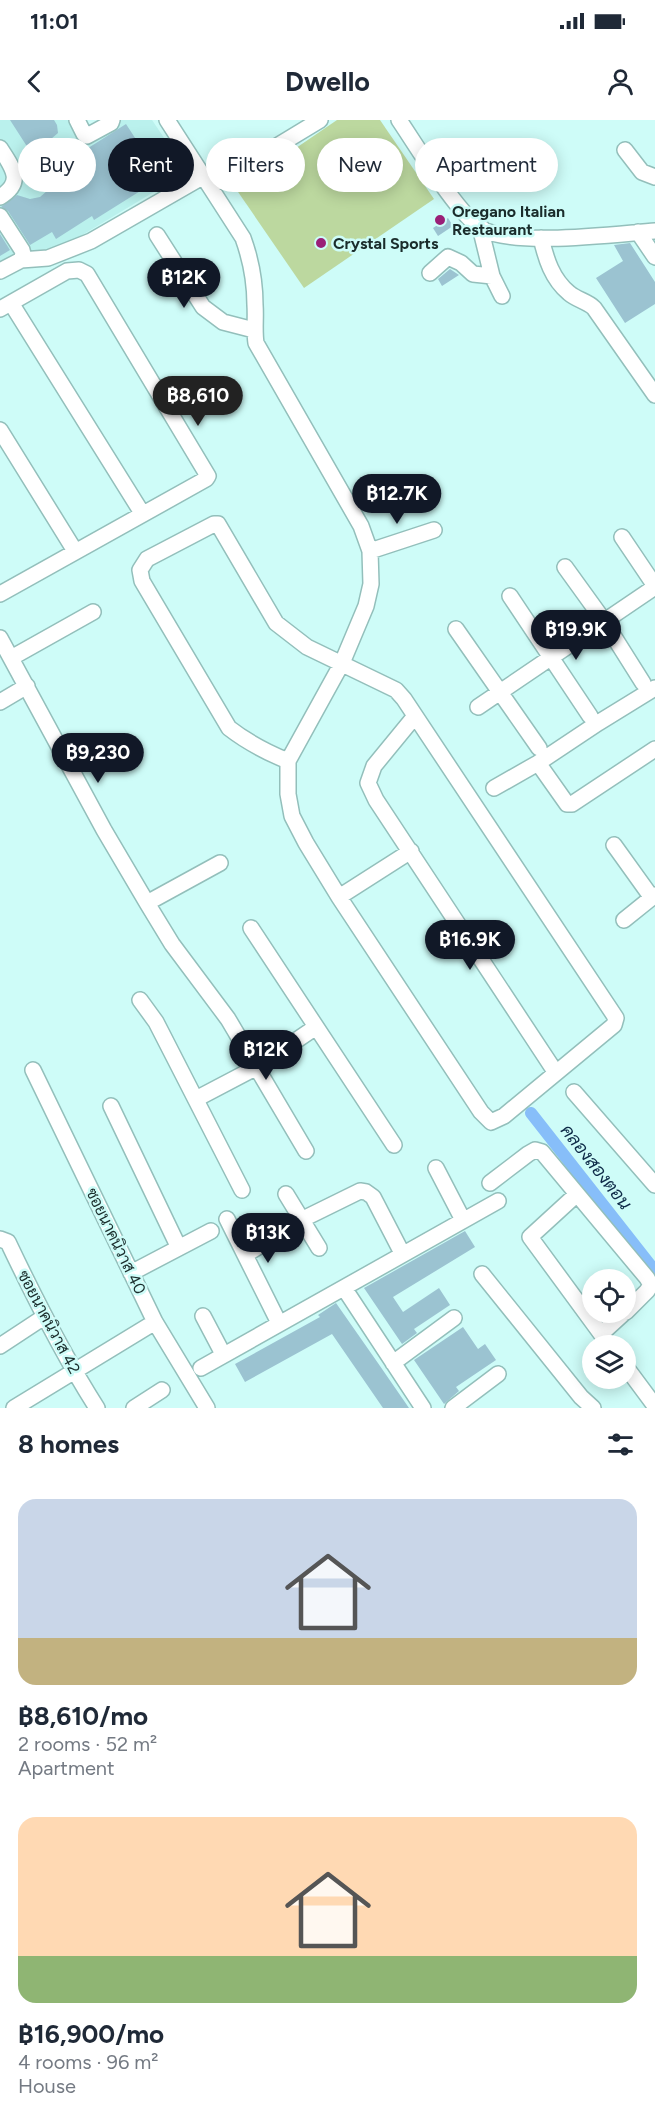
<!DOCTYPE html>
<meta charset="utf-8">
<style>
body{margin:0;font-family:Figtree,Sarabun,sans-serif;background:#f6f6f7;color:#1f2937;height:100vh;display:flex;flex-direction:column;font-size:22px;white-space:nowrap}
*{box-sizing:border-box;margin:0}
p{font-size:20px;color:#747a83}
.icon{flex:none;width:33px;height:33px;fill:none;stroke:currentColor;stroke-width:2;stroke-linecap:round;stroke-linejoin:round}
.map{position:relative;height:1288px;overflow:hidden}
.side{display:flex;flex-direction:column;background:#fff;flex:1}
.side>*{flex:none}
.hud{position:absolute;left:18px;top:18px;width:620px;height:54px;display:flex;gap:12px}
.controls{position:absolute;left:582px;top:1149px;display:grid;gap:12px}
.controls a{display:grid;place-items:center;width:54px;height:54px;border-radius:50%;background:#fff;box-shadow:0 3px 15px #0003;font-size:30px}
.price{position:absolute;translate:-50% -51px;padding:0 14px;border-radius:21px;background:#111827;color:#fff;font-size:20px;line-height:39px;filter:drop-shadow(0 2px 3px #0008)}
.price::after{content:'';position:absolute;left:50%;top:36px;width:18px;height:14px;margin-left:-9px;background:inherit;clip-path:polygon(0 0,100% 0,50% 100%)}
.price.on{background:#222;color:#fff}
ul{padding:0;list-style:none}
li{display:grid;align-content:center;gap:12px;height:318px;padding:0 18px}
li span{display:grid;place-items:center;height:186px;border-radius:18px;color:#555}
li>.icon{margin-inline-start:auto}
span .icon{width:108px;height:108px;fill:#fffc;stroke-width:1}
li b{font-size:26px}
h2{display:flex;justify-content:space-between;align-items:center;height:72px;padding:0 18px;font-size:26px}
.chip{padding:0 21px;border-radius:27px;background:#fff;box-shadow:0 3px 15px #0003;font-size:21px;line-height:54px}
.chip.on{background:#111827;color:#fff}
.status{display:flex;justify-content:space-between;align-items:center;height:42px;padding:0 30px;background:#fff;direction:ltr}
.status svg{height:16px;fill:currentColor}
header{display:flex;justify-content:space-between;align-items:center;height:78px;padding:0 18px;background:#fff;font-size:27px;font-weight:700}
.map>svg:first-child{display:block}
.built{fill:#baf1ed}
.green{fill:#bcd89f}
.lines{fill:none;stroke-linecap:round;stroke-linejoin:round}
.canal{stroke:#87bef9;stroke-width:12}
.building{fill:#9bc3d1}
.minor-casing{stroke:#93bfbb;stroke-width:18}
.minor{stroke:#fff;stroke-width:15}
.poi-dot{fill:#9a1f77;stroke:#cefcf8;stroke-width:2}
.labels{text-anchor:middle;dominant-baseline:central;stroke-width:5;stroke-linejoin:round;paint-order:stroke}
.poi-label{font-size:16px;font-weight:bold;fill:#1a2c2b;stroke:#cefcf8;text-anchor:start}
.street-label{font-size:16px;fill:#1a2c2b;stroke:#cefcf8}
.water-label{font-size:18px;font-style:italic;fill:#0e2b48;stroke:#cefcf8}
</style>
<div class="status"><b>11:01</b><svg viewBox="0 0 49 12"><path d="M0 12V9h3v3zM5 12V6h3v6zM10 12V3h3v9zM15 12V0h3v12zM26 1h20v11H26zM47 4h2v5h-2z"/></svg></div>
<header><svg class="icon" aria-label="back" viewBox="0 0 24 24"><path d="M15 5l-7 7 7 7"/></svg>Dwello<svg class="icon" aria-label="person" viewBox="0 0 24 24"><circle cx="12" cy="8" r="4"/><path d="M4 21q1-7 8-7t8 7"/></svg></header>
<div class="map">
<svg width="655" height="1288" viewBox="0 0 655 1288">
<rect width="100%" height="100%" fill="#cefcf8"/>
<!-- built -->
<path class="built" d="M0,0H70L79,14L101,0H152L187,52L39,141L0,153Z"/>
<!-- green -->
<path class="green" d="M337,0H380L434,79L304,168L236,69Z"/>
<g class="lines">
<!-- canal -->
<path class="canal" d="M531,993L655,1151"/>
</g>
<!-- building -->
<path class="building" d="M10,0H54L57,5L58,13L51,19L43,18L28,28Z
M126,4L161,58L94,100L92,96L56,119L52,112L30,125L8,91L1,87L17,75L30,79L40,77L48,70L52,61V51Z
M448,98L453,106L438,116L433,108Z
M0,114L10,130L0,136Z
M630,123L655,162V184L625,203L596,158L623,141L614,125Z
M450,149L459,155L442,166L438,159Z
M465,1111L475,1127L393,1177L403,1192L439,1168L450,1185L414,1209L417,1213L402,1224L364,1168Z
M336,1183L380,1246L409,1288H383L332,1214L245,1262L235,1244L320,1197L318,1195Z
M463,1207L478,1229L485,1224L496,1240L456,1267L459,1271L444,1284L414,1240Z"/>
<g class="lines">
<!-- minor casing -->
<g class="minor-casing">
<path id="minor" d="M77,0L84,14L87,16L111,3L112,0
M167,0L243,118C251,140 255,161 255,185C256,198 254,210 256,223L361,406L370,431L371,464L366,486L342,543L288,641V674L292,696L306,723L339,777L481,992L491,1002L504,996L614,905L616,898L404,579L396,570L307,527L276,503L218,404H214L147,439L140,450L142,461L229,608C247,622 266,632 288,641
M399,0C416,25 459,96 482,109C515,127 615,114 655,111
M0,28C12,47 25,62 0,77
M625,30L642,52L655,57
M211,66L320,0
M0,96L22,130L23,134L21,140
M483,109L482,115L492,156L502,176
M638,112L655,137
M157,115L203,187L223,202L254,210
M541,118C546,139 552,159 569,173C577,180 587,181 594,188L655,275
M0,151L21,140L48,138L91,121L204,56
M430,153L448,137L461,143L473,154L492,156
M11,183L142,393
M0,189L67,151L79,150L87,154L208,356L206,359L0,474
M0,310L75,431
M622,417L655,466
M370,431L434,410
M565,447L604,501L643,563
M510,476L590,596
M456,509L539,628
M0,518L104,710L147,783L172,824L228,899L306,1031
M11,538L93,492
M655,568L598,603L538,643L567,684H572L655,629
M0,582L27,566
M478,587L655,467
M415,596L374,646L368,663L376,680L556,953
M494,668L538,643
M614,725L652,778
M339,777L411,731
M147,783L220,743
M624,800L655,775
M251,808L394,1025
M140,880L156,902L242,1070
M33,950L155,1202L207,1288
M574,972L655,1065
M196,979L257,947L316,907
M111,986L179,1128
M436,1048L463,1100
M490,1063L528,1034L535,1030L542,1032L647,1158L651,1165L647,1171L626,1192
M286,1074L319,1128
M577,1074L530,1117L610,1226
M227,1099L279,1203
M0,1119L8,1122C35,1179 63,1235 97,1288
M245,1135L301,1100L360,1071L366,1072L373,1077L402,1133
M131,1153L211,1111
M482,1154L581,1277L593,1288
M344,1168L423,1288
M203,1196L223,1234
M601,1214L625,1192
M0,1226L44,1197
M393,1243L454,1198
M626,1247L655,1286
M201,1248L498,1081
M14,1288L155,1202
M134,1288L162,1270
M453,1288L498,1254"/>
</g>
<!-- minor -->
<use href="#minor" class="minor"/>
</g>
<!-- markers -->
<g class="poi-dot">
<circle cx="440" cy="100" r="6"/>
<circle cx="321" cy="123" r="6"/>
</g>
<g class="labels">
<!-- poi labels -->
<g class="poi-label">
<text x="452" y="91">Oregano Italian<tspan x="452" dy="18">Restaurant</tspan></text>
<text x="333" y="123">Crystal Sports</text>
</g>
<!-- street labels -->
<g class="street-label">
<text transform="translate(116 1121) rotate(64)">ซอยนาคนิวาส 40</text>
<text transform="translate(49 1202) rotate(62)">ซอยนาคนิวาส 42</text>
</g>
<!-- water labels -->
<g class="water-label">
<text transform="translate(596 1047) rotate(52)">คลองสองตอน</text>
</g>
</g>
</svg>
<div class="controls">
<a><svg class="icon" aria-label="locate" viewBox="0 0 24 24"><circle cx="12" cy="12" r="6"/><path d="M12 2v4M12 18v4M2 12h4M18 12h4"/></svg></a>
<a><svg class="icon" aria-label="layers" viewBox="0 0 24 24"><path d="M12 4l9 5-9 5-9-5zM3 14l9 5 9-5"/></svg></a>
</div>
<b class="price" style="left:184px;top:189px">฿12K</b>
<b class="price on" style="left:198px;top:307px">฿8,610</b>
<b class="price" style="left:397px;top:405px">฿12.7K</b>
<b class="price" style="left:576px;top:541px">฿19.9K</b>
<b class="price" style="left:98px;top:664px">฿9,230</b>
<b class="price" style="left:470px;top:851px">฿16.9K</b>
<b class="price" style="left:266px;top:961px">฿12K</b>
<b class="price" style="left:268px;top:1144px">฿13K</b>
<div class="hud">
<a class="chip">Buy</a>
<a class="chip on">Rent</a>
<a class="chip">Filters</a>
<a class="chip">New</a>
<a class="chip">Apartment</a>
</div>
</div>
<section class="side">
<h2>8 homes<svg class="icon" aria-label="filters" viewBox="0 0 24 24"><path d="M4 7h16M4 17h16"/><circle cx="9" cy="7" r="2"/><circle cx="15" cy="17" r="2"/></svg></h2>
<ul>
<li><span style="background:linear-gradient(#c9d6e8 75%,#c2b280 0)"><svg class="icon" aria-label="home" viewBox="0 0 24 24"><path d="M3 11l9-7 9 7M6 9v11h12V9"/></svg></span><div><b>฿8,610/mo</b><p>2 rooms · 52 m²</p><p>Apartment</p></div></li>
<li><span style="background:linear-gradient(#ffd9b3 75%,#8fb573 0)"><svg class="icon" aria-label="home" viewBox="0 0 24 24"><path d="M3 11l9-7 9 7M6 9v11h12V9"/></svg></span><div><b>฿16,900/mo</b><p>4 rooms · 96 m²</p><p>House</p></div></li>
</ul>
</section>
